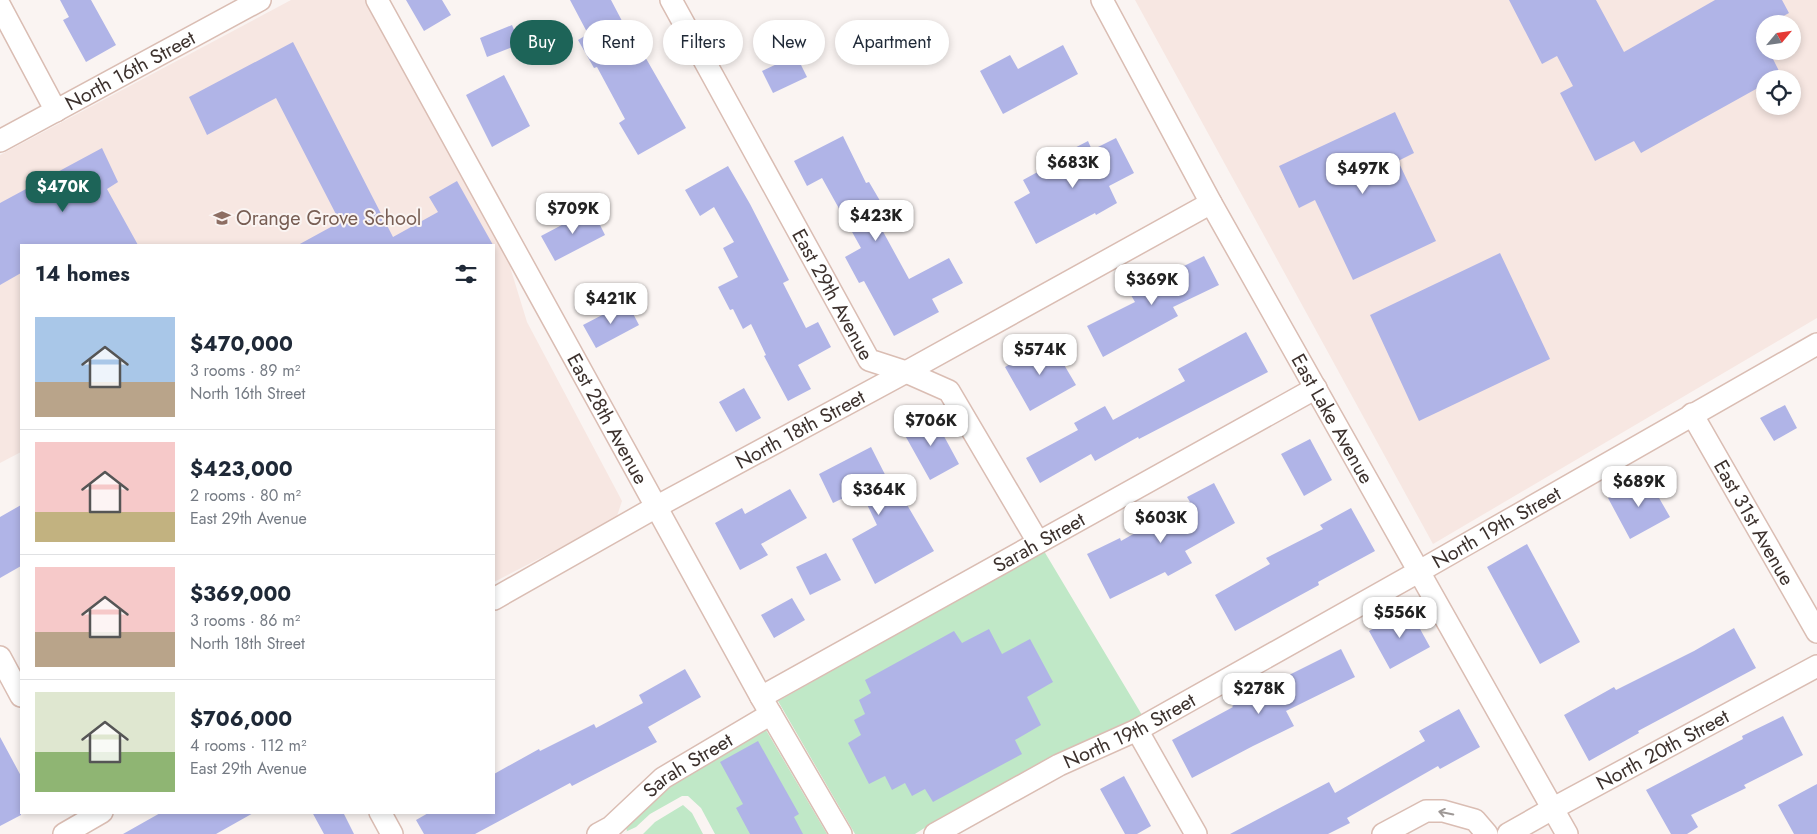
<!DOCTYPE html>
<meta charset="utf-8">
<style>
body{margin:0;font-family:Jost,sans-serif;background:#f6f6f7;color:#1f2937;height:100vh;display:flex;flex-direction:column;font-size:19px;white-space:nowrap}
*{box-sizing:border-box;margin:0}
p{font-size:16px;color:#747a83}
.icon{flex:none;width:28px;height:28px;fill:none;stroke:currentColor;stroke-width:2;stroke-linecap:round;stroke-linejoin:round}
.map{position:relative;flex:1;overflow:hidden}
.drawer{position:absolute;left:20px;top:244px;width:475px;height:570px;display:flex;flex-direction:column;background:#fff;border-radius:0px;box-shadow:0 2px 8px #0003}
.drawer>*{flex:none}
.guide{position:absolute;left:510px;top:20px;width:475px;height:45px;display:flex;gap:10px}
.needle{width:32px;rotate:61deg}
.controls{position:absolute;left:1756px;top:15px;display:grid;gap:10px}
.controls a{display:grid;place-items:center;width:45px;height:45px;border-radius:50%;background:#fff;box-shadow:0 2px 8px #0003;font-size:25px}
.price{position:absolute;translate:-50% -42px;padding:0 11px;border-radius:10px;background:#fff;color:#222;font-size:16px;line-height:32px;filter:drop-shadow(0 1px 2px #0008)}
.price::after{content:'';position:absolute;left:50%;top:30px;width:15px;height:11px;margin-left:-8px;background:inherit;clip-path:polygon(0 0,100% 0,50% 100%)}
.price.active{background:#1d6458;color:#fff}
ul{padding:0;list-style:none}
li{display:flex;align-items:center;gap:15px;height:125px;padding:0 15px}
li+li{border-top:1px solid #e0e1e3}
li span{display:grid;place-items:center;flex:none;width:140px;height:100px;border-radius:0px;color:#555}
li>.icon{margin-inline-start:auto}
span .icon{width:60px;height:60px;fill:#fffc;stroke-width:1}
li b{font-size:21px}
h2{display:flex;justify-content:space-between;align-items:center;height:60px;padding:0 15px;font-size:21px}
.pill{padding:0 18px;border-radius:22px;background:#fff;box-shadow:0 2px 8px #0003;font-size:18px;line-height:45px}
.pill.active{background:#1d6458;color:#fff}
.map>svg:first-child{display:block}
.built{fill:#f7e7e2;fill-rule:evenodd}
.green{fill:#c0e8c7}
.building{fill:#b0b4e7}
.lines{fill:none;stroke-linecap:round;stroke-linejoin:round}
.minor-casing{stroke:#dabdb3;stroke-width:24}
.minor{stroke:#fff;stroke-width:21}
.oneway{stroke:#9e9896}
.labels{text-anchor:middle;dominant-baseline:central;stroke-width:4;stroke-linejoin:round;paint-order:stroke}
.street-label{font-size:20px;fill:#3c312d;stroke:#faf4f2}
.education-label{font-size:20px;fill:#785e54;stroke:#faf4f2;text-anchor:start}
</style>
<div class="map">
<svg width="1817" height="834" viewBox="0 0 1817 834">
<rect width="100%" height="100%" fill="#faf4f2"/>
<!-- built -->
<path class="built" d="M291,0H367L507,257L527,322L622,501L616,519L494,582V245H21V452L0,463V155Z
M1135,0H1817V318L1433,544ZM1765,24H1792V51H1765ZM1765,79H1792V106H1765Z"/>
<!-- green -->
<path class="green" d="M1044,551L1142,715L1054,755L940,818L915,834H855L778,701Z
M766,730L827,834H715L701,808L688,796H682L650,814L636,827L621,834L627,831L626,828L670,787Z
M683,805L692,813L703,834H643L655,822Z"/>
<!-- building -->
<path class="building" d="M60,0H91L116,45L86,62L63,20L69,17Z
M406,0H442L451,15L424,31Z
M570,0H611L641,57L644,55L686,128L638,155L619,123L625,119L597,67L594,68L578,40L588,34Z
M1509,0H1596L1624,52L1715,0H1782L1789,13L1769,24H1765V26L1757,30L1765,44V51H1769L1781,75L1774,79H1765V84L1641,153L1634,141L1595,161L1560,93L1573,86L1557,56L1542,64Z
M512,25L520,44L487,57L480,38Z
M293,42L393,237L438,212L429,197L457,181L493,245H298L340,222L276,98L207,135L189,97Z
M1063,45L1078,74L1003,114L980,71L1010,55L1018,69Z
M796,55L807,77L773,93L762,71Z
M504,75L530,126L492,147L466,95Z
M1395,112L1414,153L1398,161L1436,241L1353,280L1315,200L1299,208L1279,166Z
M843,136L866,183L869,182L886,211L875,217L909,279L949,258L963,283L932,299L939,312L894,336L864,281L859,283L845,257L861,248L822,178L807,186L794,161Z
M1116,138L1134,173L1109,186L1117,203L1096,215L1095,213L1036,244L1014,202L1030,193L1023,180L1065,157L1063,154L1088,141L1092,150Z
M102,148L118,182L107,189L138,245H21V273L0,285V203Z
M728,166L750,204L789,280L783,283L806,328L818,322L831,347L798,365L811,389L788,401L764,356L766,355L751,324L743,329L733,309L730,310L718,287L738,277L723,248L734,242L714,207L700,216L685,190Z
M592,209L605,235L555,261L541,236Z
M1500,253L1550,359L1419,421L1370,315Z
M1204,256L1219,285L1173,307L1178,316L1103,357L1087,326L1135,302L1128,290L1156,275L1158,279Z
M627,302L639,325L596,348L583,325Z
M1246,332L1268,372L1139,439L1138,437L1095,461L1091,454L1040,483L1026,458L1078,430L1074,423L1105,406L1113,420L1185,381L1178,369Z
M1050,341L1076,385L1030,411L1005,367Z
M744,388L761,418L736,432L719,402Z
M1785,405L1797,428L1774,441L1760,418Z
M932,414L959,464L930,480L902,430Z
M1310,439L1332,480L1304,496L1281,454Z
M871,447L901,506L906,503L934,551L875,584L852,539L877,525L860,490L833,503L819,474Z
M1647,477L1670,517L1630,539L1608,498Z
M1214,483L1235,523L1185,551L1192,563L1168,576L1165,572L1110,599L1087,554L1120,538L1121,541L1190,502L1187,497Z
M790,489L807,518L761,544L768,555L740,570L715,523L742,508L745,514Z
M21,505V566L0,578V517Z
M1351,508L1375,551L1318,582L1319,585L1235,631L1215,595L1270,564L1266,558L1323,529L1320,525Z
M1527,544L1580,642L1540,664L1487,567Z
M826,553L841,580L810,595L796,567Z
M792,598L805,620L774,638L761,615Z
M1409,609L1430,647L1390,669L1369,631Z
M1734,628L1756,668L1638,731L1639,733L1589,761L1564,715L1614,687L1616,690L1694,651Z
M989,629L1002,654L1030,639L1053,682L1027,697L1041,725L1015,740L1022,754L933,802L925,789L912,796L905,783L892,790L885,776L869,784L848,743L861,735L854,720L865,714L859,700L871,693L865,680L954,631L962,643Z
M1341,649L1355,677L1286,711L1294,726L1253,746L1192,778L1172,740L1233,707L1232,706L1290,676L1289,675Z
M685,669L701,697L648,727L657,742L572,786L570,783L475,834H424L416,820L430,812H494V774L539,749L540,751L594,724L596,728L643,703L639,695Z
M1459,709L1480,747L1440,769L1438,766L1347,818L1350,823L1328,834H1230L1329,782L1335,793L1425,741L1419,731Z
M1783,716L1803,755L1744,785L1746,788L1691,815L1698,827L1687,834H1671L1646,790L1743,739L1742,736Z
M0,737L21,776V815L0,826Z
M758,741L799,814L794,817L803,834H750L736,808L743,804L720,762Z
M1124,776L1151,826L1137,834H1125L1100,789Z
M1817,784V834H1794L1778,805Z
M162,812H255L216,834H123Z
M312,812H343L354,834H324Z"/>
<g class="lines">
<!-- minor casing -->
<g class="minor-casing">
<g id="minor">
<path id="s1" d="M377,0L761,697L841,834"/>
<path id="s2" d="M671,0L869,360L906,372L949,391L1038,542"/>
<path id="s3" d="M1102,0L1211,203L1567,834"/>
<path d="M0,6L56,111"/>
<path id="s4" d="M0,141L260,0"/>
<path id="s5" d="M1692,414L1817,632"/>
<path id="s6" d="M494,599L656,507L906,372L1211,203"/>
<path d="M0,657L21,696"/>
<path id="s7" d="M761,697L1316,388"/>
<path d="M1137,730L1196,834"/>
<path d="M380,812L392,834"/>
<path d="M64,834L102,812"/>
<path id="s8" d="M598,834L611,827L663,778L771,714"/>
<path id="s9" d="M935,834L1059,765L1137,730L1418,572L1817,344"/>
<path d="M1383,834L1426,811H1443L1475,820L1487,834"/>
<path id="s10" d="M1508,834L1552,809L1817,666"/>
</g>
</g>
<!-- minor -->
<use href="#minor" class="minor"/>
</g>
<!-- one-way arrows -->
<defs><path id="oneway-shaft" d="M-6 0H5M1.5-3L5.5 0L1.5 3" fill="none" stroke-width="1.6" stroke-linecap="round" stroke-linejoin="round" transform="scale(1.25)"/></defs>
<use class="oneway" href="#oneway-shaft" transform="translate(1446 813) rotate(-169)"/>
<!-- icons -->
<defs>
<g id="school-bare" transform="scale(1.35)"><path d="M0-5L7-2L0 1L-7-2ZM-4 1L0 2.5L4 1V4Q0 6-4 4Z" fill="#8d6e63" stroke="#faf4f2" stroke-width="2.5" paint-order="stroke"/></g>
</defs>
<g fill-rule="evenodd">
<use href="#school-bare" x="222" y="218"/>
</g>
<g class="labels">
<!-- street labels -->
<g class="street-label">
<text stroke="none"><textPath href="#s4" startOffset="148">North 16th Street</textPath></text>
<text stroke="none"><textPath href="#s2" startOffset="336">East 29th Avenue</textPath></text>
<text stroke="none"><textPath href="#s1" startOffset="478">East 28th Avenue</textPath></text>
<text stroke="none"><textPath href="#s3" startOffset="478">East Lake Avenue</textPath></text>
<text stroke="none"><textPath href="#s6" startOffset="350">North 18th Street</textPath></text>
<text stroke="none"><textPath href="#s5" startOffset="125">East 31st Avenue</textPath></text>
<text stroke="none"><textPath href="#s9" startOffset="640">North 19th Street</textPath></text>
<text stroke="none"><textPath href="#s7" startOffset="318">Sarah Street</textPath></text>
<text stroke="none"><textPath href="#s9" startOffset="220">North 19th Street</textPath></text>
<text stroke="none"><textPath href="#s10" startOffset="176">North 20th Street</textPath></text>
<text stroke="none"><textPath href="#s8" startOffset="114">Sarah Street</textPath></text>
</g>
<!-- education labels -->
<g class="education-label">
<text x="236" y="218">Orange Grove School</text>
</g>
</g>
</svg>
<div class="controls">
<a><svg class="needle" viewBox="-14 -14 28 28"><path d="M0-13l5 13h-10z" fill="#e53935"/><path d="M0 13l5-13h-10z" fill="#747a83"/></svg></a>
<a><svg class="icon" aria-label="locate" viewBox="0 0 24 24"><circle cx="12" cy="12" r="6"/><path d="M12 2v4M12 18v4M2 12h4M18 12h4"/></svg></a>
</div>
<b class="price" style="left:1073px;top:189px">$683K</b>
<b class="price" style="left:1363px;top:195px">$497K</b>
<b class="price active" style="left:63px;top:213px">$470K</b>
<b class="price" style="left:573px;top:235px">$709K</b>
<b class="price" style="left:876px;top:242px">$423K</b>
<b class="price" style="left:1152px;top:306px">$369K</b>
<b class="price" style="left:611px;top:325px">$421K</b>
<b class="price" style="left:1040px;top:376px">$574K</b>
<b class="price" style="left:931px;top:447px">$706K</b>
<b class="price" style="left:1639px;top:508px">$689K</b>
<b class="price" style="left:879px;top:516px">$364K</b>
<b class="price" style="left:1161px;top:544px">$603K</b>
<b class="price" style="left:1400px;top:639px">$556K</b>
<b class="price" style="left:1259px;top:715px">$278K</b>
<div class="guide">
<a class="pill active">Buy</a>
<a class="pill">Rent</a>
<a class="pill">Filters</a>
<a class="pill">New</a>
<a class="pill">Apartment</a>
</div>
<section class="drawer">
<h2>14 homes<svg class="icon" aria-label="filters" viewBox="0 0 24 24"><path d="M4 7h16M4 17h16"/><circle cx="9" cy="7" r="2"/><circle cx="15" cy="17" r="2"/></svg></h2>
<ul>
<li><span style="background:linear-gradient(#a9c7e8 65%,#b9a48a 0)"><svg class="icon" aria-label="home" viewBox="0 0 24 24"><path d="M3 11l9-7 9 7M6 9v11h12V9"/></svg></span><div><b>$470,000</b><p>3 rooms · 89 m²</p><p>North 16th Street</p></div></li>
<li><span style="background:linear-gradient(#f6c9c9 70%,#c2b280 0)"><svg class="icon" aria-label="home" viewBox="0 0 24 24"><path d="M3 11l9-7 9 7M6 9v11h12V9"/></svg></span><div><b>$423,000</b><p>2 rooms · 80 m²</p><p>East 29th Avenue</p></div></li>
<li><span style="background:linear-gradient(#f6c9c9 65%,#b9a48a 0)"><svg class="icon" aria-label="home" viewBox="0 0 24 24"><path d="M3 11l9-7 9 7M6 9v11h12V9"/></svg></span><div><b>$369,000</b><p>3 rooms · 86 m²</p><p>North 18th Street</p></div></li>
<li><span style="background:linear-gradient(#dfe7d0 60%,#8fb573 0)"><svg class="icon" aria-label="home" viewBox="0 0 24 24"><path d="M3 11l9-7 9 7M6 9v11h12V9"/></svg></span><div><b>$706,000</b><p>4 rooms · 112 m²</p><p>East 29th Avenue</p></div></li>
</ul>
</section>
</div>
